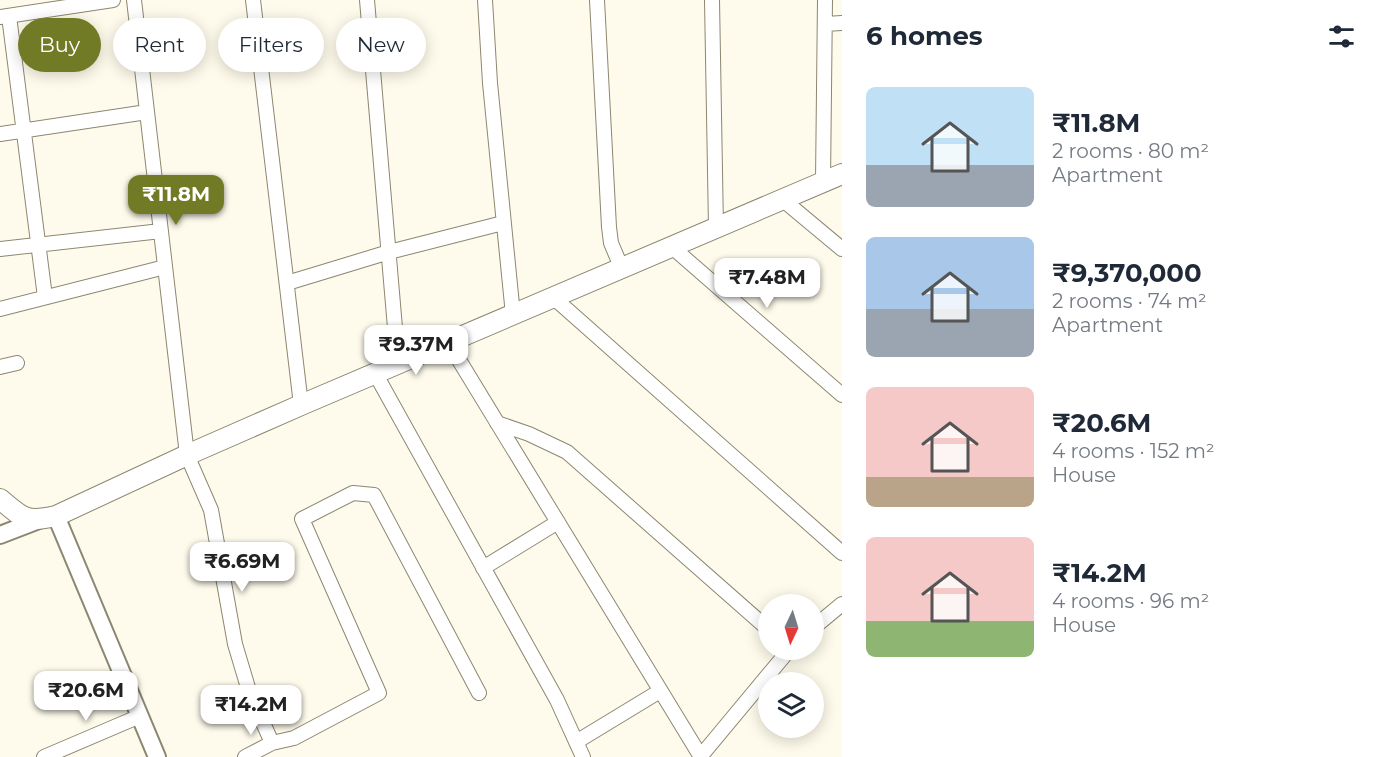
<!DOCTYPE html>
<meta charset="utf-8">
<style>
body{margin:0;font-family:Montserrat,sans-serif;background:#f2f2f3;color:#1f2937;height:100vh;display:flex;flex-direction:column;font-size:22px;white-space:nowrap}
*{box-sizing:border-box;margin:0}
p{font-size:20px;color:#747a83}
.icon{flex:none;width:33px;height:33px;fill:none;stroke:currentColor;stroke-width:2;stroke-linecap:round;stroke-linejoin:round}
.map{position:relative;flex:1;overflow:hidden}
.drawer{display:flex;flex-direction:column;background:#fff;width:540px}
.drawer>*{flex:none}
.hud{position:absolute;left:18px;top:18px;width:570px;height:54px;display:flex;gap:12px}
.needle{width:39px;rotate:184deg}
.tools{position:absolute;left:758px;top:594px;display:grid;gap:12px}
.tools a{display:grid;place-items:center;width:66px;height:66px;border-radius:50%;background:#fff;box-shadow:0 3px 15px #0003;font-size:30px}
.price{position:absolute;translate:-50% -51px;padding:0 14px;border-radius:12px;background:#fff;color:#222;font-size:20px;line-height:39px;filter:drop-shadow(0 2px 3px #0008)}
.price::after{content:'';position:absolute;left:50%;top:36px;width:18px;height:14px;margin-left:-9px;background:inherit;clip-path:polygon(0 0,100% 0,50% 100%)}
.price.current{background:#717b26;color:#fff}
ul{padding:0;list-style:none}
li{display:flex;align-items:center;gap:18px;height:150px;padding:0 24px}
li span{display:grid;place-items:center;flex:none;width:168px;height:120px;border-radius:9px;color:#555}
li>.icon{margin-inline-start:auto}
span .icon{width:72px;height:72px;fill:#fffc;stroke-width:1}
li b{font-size:26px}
h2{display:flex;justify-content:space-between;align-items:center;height:72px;padding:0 24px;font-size:26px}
.tag{padding:0 21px;border-radius:27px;background:#fff;box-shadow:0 3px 15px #0003;font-size:21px;line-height:54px}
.tag.current{background:#717b26;color:#fff}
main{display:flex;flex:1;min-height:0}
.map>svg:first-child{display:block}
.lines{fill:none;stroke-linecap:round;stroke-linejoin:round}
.minor-casing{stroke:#8c8770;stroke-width:16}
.tertiary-casing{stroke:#8c8770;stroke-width:20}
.secondary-casing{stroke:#8c8770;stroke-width:22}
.minor{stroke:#fff;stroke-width:14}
.tertiary{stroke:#fff;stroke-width:16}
.secondary{stroke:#fff;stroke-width:20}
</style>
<main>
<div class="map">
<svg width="842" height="757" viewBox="0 0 842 757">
<rect width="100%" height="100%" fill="#fefbec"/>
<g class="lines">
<!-- minor casing -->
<g class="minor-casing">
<path id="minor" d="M134,0L187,455L211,510L235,644L249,691L272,743
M253,0L301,405
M367,0L398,363
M485,0L490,83L513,315
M597,0L609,227L611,243L622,269
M712,0L716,228
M9,16L45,297
M0,17L113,0
M825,24L842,23
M0,134L147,112
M823,181L825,0
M782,199L842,249
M672,247L842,395
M0,249L161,231
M287,283L389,252L503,223
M554,298L842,553
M0,309L165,267
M448,342L701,757
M0,367L17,363
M375,373L557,700L583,757
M497,423L529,434L567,452L768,629
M483,568L558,522
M813,628L842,604
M576,742L660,691
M44,757L140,716
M245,757L272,743L294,738L379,693L302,519L353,493L374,495L479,693
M700,757L789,650"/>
</g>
<!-- tertiary casing -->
<g class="tertiary-casing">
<path id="tertiary" d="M56,516L157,757
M0,535L39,520"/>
</g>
<!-- secondary casing -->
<g class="secondary-casing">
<path id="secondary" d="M0,499C23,518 25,523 56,516L187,455L301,405L842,174"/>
</g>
<!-- minor -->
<use href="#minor" class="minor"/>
<!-- tertiary -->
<use href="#tertiary" class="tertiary"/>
<!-- secondary -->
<use href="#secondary" class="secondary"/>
</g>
</svg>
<div class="tools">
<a><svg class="needle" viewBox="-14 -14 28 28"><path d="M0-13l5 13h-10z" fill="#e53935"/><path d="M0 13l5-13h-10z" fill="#747a83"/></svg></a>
<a><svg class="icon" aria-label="layers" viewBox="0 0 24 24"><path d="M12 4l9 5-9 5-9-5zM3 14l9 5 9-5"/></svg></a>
</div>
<b class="price current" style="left:176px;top:226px">₹11.8M</b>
<b class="price" style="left:767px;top:309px">₹7.48M</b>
<b class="price" style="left:416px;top:376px">₹9.37M</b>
<b class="price" style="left:242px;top:593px">₹6.69M</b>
<b class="price" style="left:86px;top:722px">₹20.6M</b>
<b class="price" style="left:251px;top:736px">₹14.2M</b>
<div class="hud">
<a class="tag current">Buy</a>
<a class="tag">Rent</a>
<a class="tag">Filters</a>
<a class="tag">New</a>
</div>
</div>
<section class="drawer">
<h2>6 homes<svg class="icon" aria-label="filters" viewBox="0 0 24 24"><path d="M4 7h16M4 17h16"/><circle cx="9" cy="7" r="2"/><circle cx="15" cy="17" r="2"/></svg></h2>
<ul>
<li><span style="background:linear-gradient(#bfe0f5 65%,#9aa5b1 0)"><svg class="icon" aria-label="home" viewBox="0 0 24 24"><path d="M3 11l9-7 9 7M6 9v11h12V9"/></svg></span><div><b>₹11.8M</b><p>2 rooms · 80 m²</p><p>Apartment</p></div></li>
<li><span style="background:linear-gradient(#a9c7e8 60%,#9aa5b1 0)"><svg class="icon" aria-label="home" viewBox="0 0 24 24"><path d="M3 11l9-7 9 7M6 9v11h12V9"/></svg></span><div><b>₹9,370,000</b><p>2 rooms · 74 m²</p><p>Apartment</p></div></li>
<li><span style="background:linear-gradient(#f6c9c9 75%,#b9a48a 0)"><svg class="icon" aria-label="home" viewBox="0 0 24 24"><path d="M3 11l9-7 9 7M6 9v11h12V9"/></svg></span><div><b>₹20.6M</b><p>4 rooms · 152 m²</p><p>House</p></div></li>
<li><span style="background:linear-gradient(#f6c9c9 70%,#8fb573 0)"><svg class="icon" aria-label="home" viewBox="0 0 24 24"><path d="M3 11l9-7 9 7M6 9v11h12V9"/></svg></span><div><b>₹14.2M</b><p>4 rooms · 96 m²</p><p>House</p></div></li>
</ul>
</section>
</main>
